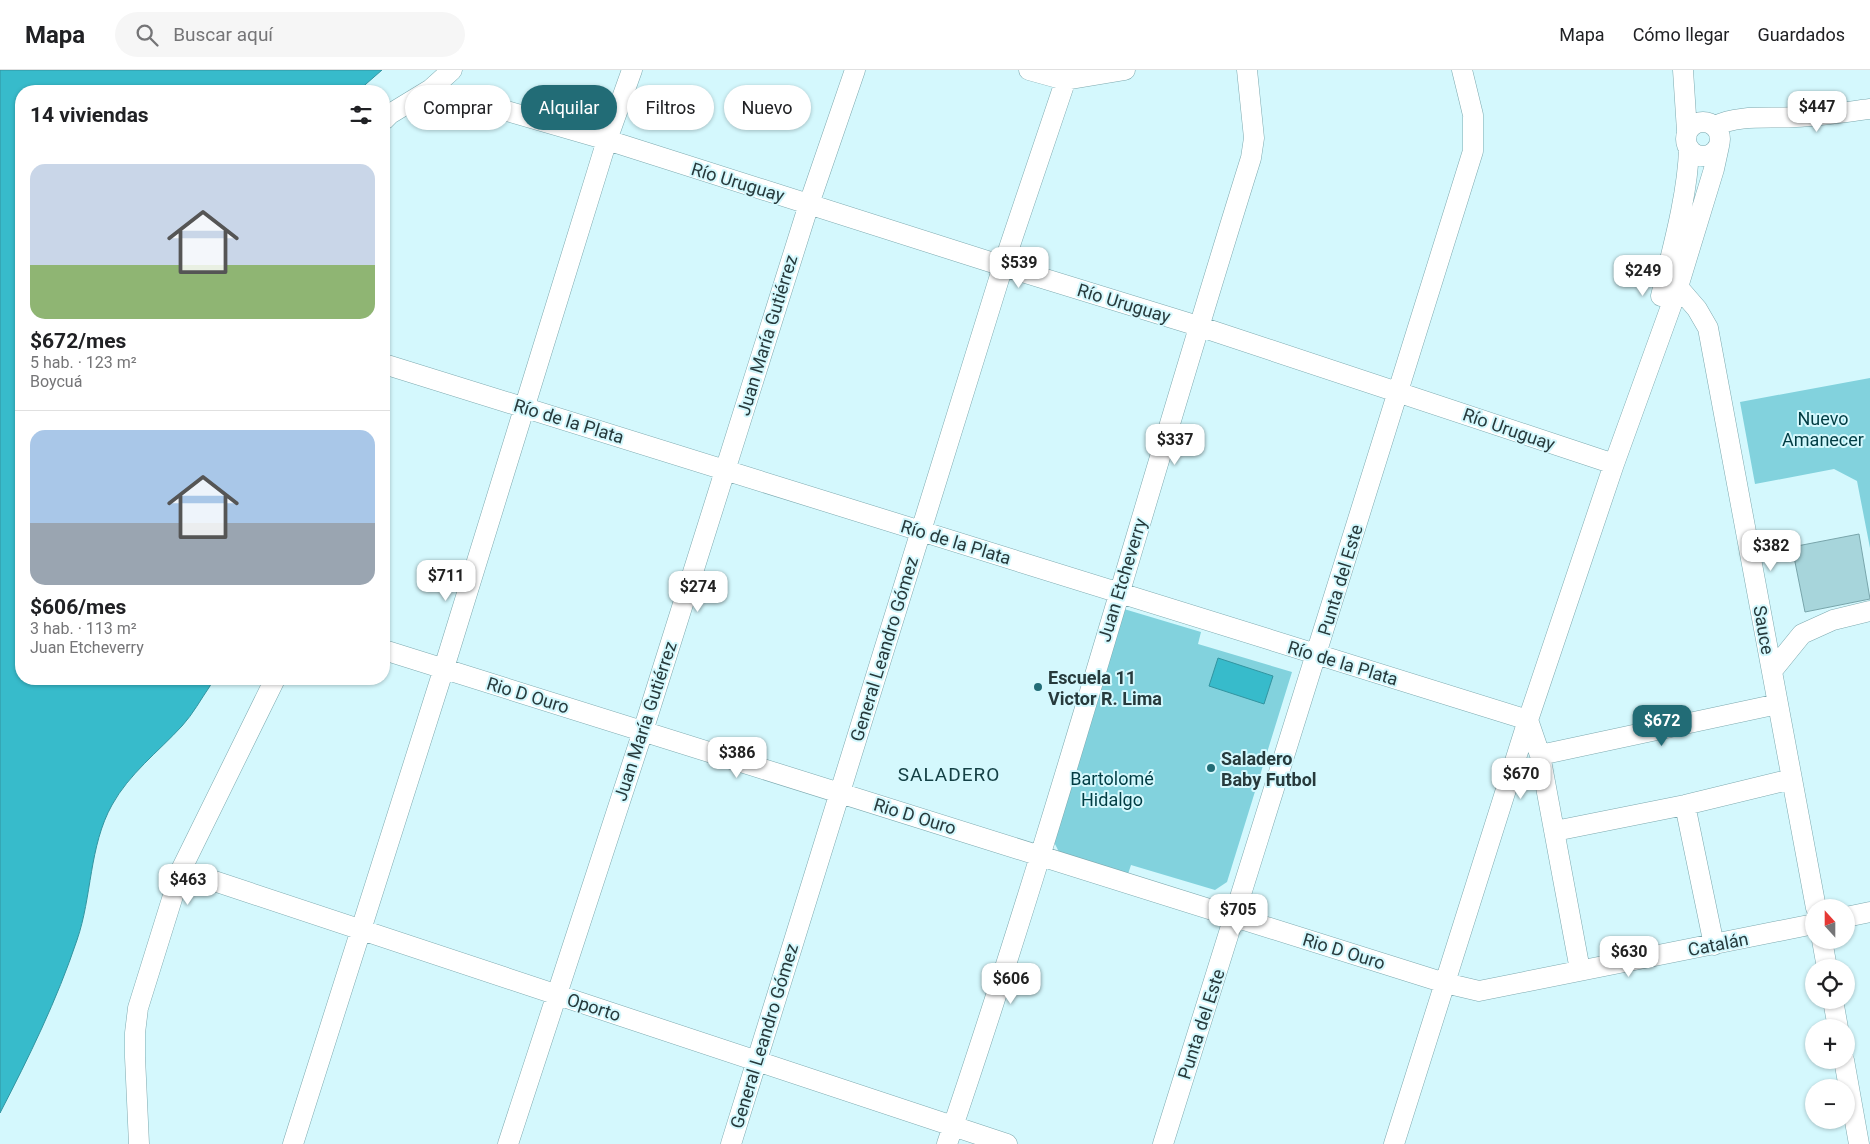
<!DOCTYPE html>
<html lang="es">
<meta charset="utf-8">
<style>
body{margin:0;font-family:Roboto,sans-serif;background:#f6f6f6;color:#202124;height:100vh;display:flex;flex-direction:column;font-size:19px;white-space:nowrap}
*{box-sizing:border-box;margin:0}
p{font-size:16px;color:#757577}
.icon{flex:none;width:28px;height:28px;fill:none;stroke:currentColor;stroke-width:2;stroke-linecap:round;stroke-linejoin:round}
.map{position:relative;flex:1;overflow:hidden}
.drawer{position:absolute;left:15px;top:15px;width:375px;height:600px;display:flex;flex-direction:column;background:#fff;border-radius:20px;box-shadow:0 1px 4px #0004}
.drawer>*{flex:none}
.top-card{position:absolute;left:405px;top:15px;width:475px;height:45px;display:flex;gap:10px}
.needle{width:32px;rotate:339deg}
.controls{position:absolute;left:1805px;top:829px;display:grid;gap:10px}
.controls a{display:grid;place-items:center;width:50px;height:50px;border-radius:50%;background:#fff;box-shadow:0 1px 4px #0004;font-size:25px}
.price{position:absolute;translate:-50% -42px;padding:0 11px;border-radius:10px;background:#fff;color:#222;font-size:16px;line-height:32px;filter:drop-shadow(0 1px 2px #0008)}
.price::after{content:'';position:absolute;left:50%;top:30px;width:15px;height:11px;margin-left:-8px;background:inherit;clip-path:polygon(0 0,100% 0,50% 100%)}
.price.selected{background:#226c76;color:#fff}
ul{padding:0;list-style:none}
li{display:grid;align-content:center;gap:10px;height:265px;padding:0 15px}
li+li{border-top:1px solid #e0e0e0}
li span{display:grid;place-items:center;height:155px;border-radius:15px;color:#555}
li>.icon{margin-inline-start:auto}
span .icon{width:90px;height:90px;fill:#fffc;stroke-width:1}
li b{font-size:21px}
h2{display:flex;justify-content:space-between;align-items:center;height:60px;padding:0 15px;font-size:21px}
.tag{padding:0 18px;border-radius:22px;background:#fff;box-shadow:0 1px 4px #0004;font-size:18px;line-height:45px}
.tag.selected{background:#226c76;color:#fff}
header{display:flex;align-items:center;gap:30px;box-sizing:border-box;height:70px;padding:0 25px;background:#fff;border-bottom:1px solid #e0e0e0}
header strong{font-size:24px}
nav{display:flex;gap:28px;margin-inline-start:auto;font-size:18px}
.search{width:350px;height:45px;background:#f6f6f6;display:flex;align-items:center;gap:12px;box-sizing:border-box;padding:0 18px;border-radius:28px;color:#757577;font-size:19px}
.map>svg:first-child{display:block}
.green{fill:#82d2dd}
.water{fill:#37bbcb;stroke:#3294a0}
.building{fill:#a7d5db;stroke:#79a5ab}
.lines{fill:none;stroke-linecap:round;stroke-linejoin:round}
.minor-casing{stroke:#7da9af;stroke-width:21}
.minor{stroke:#fff;stroke-width:20}
.poi-dot{fill:#226c76;stroke:#d4f8fd;stroke-width:2}
.labels{text-anchor:middle;dominant-baseline:central;stroke-width:4;stroke-linejoin:round;paint-order:stroke}
.street-label{font-size:18px;fill:#273a3c;stroke:#d4f8fd}
.park-label{font-size:18px;fill:#003c43;stroke:#d4f8fd}
.poi-label{font-size:18px;font-weight:bold;fill:#273a3c;stroke:#d4f8fd;text-anchor:start}
.neighbourhood-label{font-size:19px;letter-spacing:1px;fill:#144045;stroke:#d4f8fd}
</style>
<header>
<strong>Mapa</strong>
<div class="search"><svg class="icon" aria-label="search" viewBox="0 0 24 24"><circle cx="10" cy="10" r="6"/><path d="M15 15l6 6"/></svg>Buscar aquí</div>
<nav><a>Mapa</a><a>Cómo llegar</a><a>Guardados</a></nav>
</header>
<div class="map">
<svg width="1870" height="1074" viewBox="0 0 1870 1074">
<rect width="100%" height="100%" fill="#d4f8fd"/>
<!-- green -->
<path class="green" d="M1870,308V478L1857,411L1834,399L1755,414L1740,332Z
M1124,539L1201,562L1198,574L1292,602L1227,812L1215,820L1131,795L1128,804L1060,784L1054,772Z"/>
<!-- water -->
<path class="water" d="M0,0H382L358,21H21V609H213L210,616C201,629 193,644 182,656C158,682 129,704 112,735C89,776 92,827 77,870C57,930 29,987 0,1043Z
M1218,588L1273,606L1264,634L1209,616Z"/>
<!-- building -->
<path class="building" d="M1859,464L1870,529L1805,542L1792,477Z"/>
<g class="lines">
<!-- minor casing -->
<g class="minor-casing">
<path id="minor" d="M1029,0L1065,10L1125,0
M1683,0L1687,61
M431,19L607,70L1003,196L1198,256L1614,394
M384,50L390,44L431,19L452,0
M1686 69a17 17 0 1 1 34 0a17 17 0 1 1-34 0Z
M1715,56C1739,44 1771,49 1796,47C1821,46 1846,42 1870,39
M1664,214L1678,217L1697,239L1708,258L1816,838
M1661,226C1672,181 1688,124 1689,78
M384,294L1528,650L1540,685L1580,900
M384,580L1445,913L1479,921L1814,854
M1772,601L1802,564L1833,550L1870,541
M1540,685L1778,634
M1685,735L1714,875
M1555,761L1685,735L1792,709
M181,800L1007,1074
M1846,847L1870,842
M1822,870L1827,898
M1833,930L1838,958
M1844,990L1859,1074
M139,1074L135,987V963L138,938L181,800L275,609
M293,1074L444,598L607,70L632,0
M508,1074L643,661L809,134L855,0
M731,1074L1003,196L1069,0
M947,1074C1058,748 1148,416 1251,88L1254,68L1247,0
M1163,1074L1473,81V45L1462,0
M1394,1074L1528,650L1614,394L1678,217L1714,99L1719,76"/>
</g>
<!-- minor -->
<use href="#minor" class="minor"/>
</g>
<!-- markers -->
<g class="poi-dot">
<circle cx="1038" cy="617" r="5"/>
<circle cx="1211" cy="698" r="5"/>
</g>
<g class="labels">
<!-- street labels -->
<g class="street-label">
<text transform="translate(738 112) rotate(17)">Río Uruguay</text>
<text transform="translate(1124 233) rotate(17)">Río Uruguay</text>
<text transform="translate(767 265) rotate(-73)">Juan María Gutiérrez</text>
<text transform="translate(569 351) rotate(17)">Río de la Plata</text>
<text transform="translate(1509 359) rotate(19)">Río Uruguay</text>
<text transform="translate(956 472) rotate(17)">Río de la Plata</text>
<text transform="translate(1122 510) rotate(-73)">Juan Etcheverry</text>
<text transform="translate(1340 510) rotate(-73)">Punta del Este</text>
<text transform="translate(1764 560) rotate(80)">Sauce</text>
<text transform="translate(884 579) rotate(-73)">General Leandro Gómez</text>
<text transform="translate(1343 593) rotate(17)">Río de la Plata</text>
<text transform="translate(528 625) rotate(17)">Rio D Ouro</text>
<text transform="translate(645 651) rotate(-72)">Juan María Gutiérrez</text>
<text transform="translate(915 746) rotate(17)">Rio D Ouro</text>
<text transform="translate(1718 874) rotate(-11)">Catalán</text>
<text transform="translate(1344 881) rotate(17)">Rio D Ouro</text>
<text transform="translate(594 937) rotate(18)">Oporto</text>
<text transform="translate(1201 954) rotate(-72)">Punta del Este</text>
<text transform="translate(764 966) rotate(-73)">General Leandro Gómez</text>
</g>
<!-- park labels -->
<g class="park-label">
<text x="1823" y="348">Nuevo<tspan x="1823" dy="21">Amanecer</tspan></text>
<text x="1112" y="708">Bartolomé<tspan x="1112" dy="21">Hidalgo</tspan></text>
</g>
<!-- poi labels -->
<g class="poi-label">
<text x="1048" y="607">Escuela 11<tspan x="1048" dy="21">Victor R. Lima</tspan></text>
<text x="1221" y="688">Saladero<tspan x="1221" dy="21">Baby Futbol</tspan></text>
</g>
<!-- neighbourhood labels -->
<g class="neighbourhood-label">
<text x="949" y="704">SALADERO</text>
</g>
</g>
</svg>
<div class="controls">
<a><svg class="needle" viewBox="-14 -14 28 28"><path d="M0-13l5 13h-10z" fill="#e53935"/><path d="M0 13l5-13h-10z" fill="#757577"/></svg></a>
<a><svg class="icon" aria-label="locate" viewBox="0 0 24 24"><circle cx="12" cy="12" r="6"/><path d="M12 2v4M12 18v4M2 12h4M18 12h4"/></svg></a>
<a>+</a>
<a>−</a>
</div>
<b class="price" style="left:1817px;top:63px">$447</b>
<b class="price" style="left:1019px;top:219px">$539</b>
<b class="price" style="left:1643px;top:227px">$249</b>
<b class="price" style="left:1175px;top:396px">$337</b>
<b class="price" style="left:1771px;top:502px">$382</b>
<b class="price" style="left:446px;top:532px">$711</b>
<b class="price" style="left:698px;top:543px">$274</b>
<b class="price selected" style="left:1662px;top:677px">$672</b>
<b class="price" style="left:737px;top:709px">$386</b>
<b class="price" style="left:1521px;top:730px">$670</b>
<b class="price" style="left:188px;top:836px">$463</b>
<b class="price" style="left:1238px;top:866px">$705</b>
<b class="price" style="left:1629px;top:908px">$630</b>
<b class="price" style="left:1011px;top:935px">$606</b>
<div class="top-card">
<a class="tag">Comprar</a>
<a class="tag selected">Alquilar</a>
<a class="tag">Filtros</a>
<a class="tag">Nuevo</a>
</div>
<section class="drawer">
<h2>14 viviendas<svg class="icon" aria-label="filters" viewBox="0 0 24 24"><path d="M4 7h16M4 17h16"/><circle cx="9" cy="7" r="2"/><circle cx="15" cy="17" r="2"/></svg></h2>
<ul>
<li><span style="background:linear-gradient(#c9d6e8 65%,#8fb573 0)"><svg class="icon" aria-label="home" viewBox="0 0 24 24"><path d="M3 11l9-7 9 7M6 9v11h12V9"/></svg></span><div><b>$672/mes</b><p>5 hab. · 123 m²</p><p>Boycuá</p></div></li>
<li><span style="background:linear-gradient(#a9c7e8 60%,#9aa5b1 0)"><svg class="icon" aria-label="home" viewBox="0 0 24 24"><path d="M3 11l9-7 9 7M6 9v11h12V9"/></svg></span><div><b>$606/mes</b><p>3 hab. · 113 m²</p><p>Juan Etcheverry</p></div></li>
</ul>
</section>
</div>
